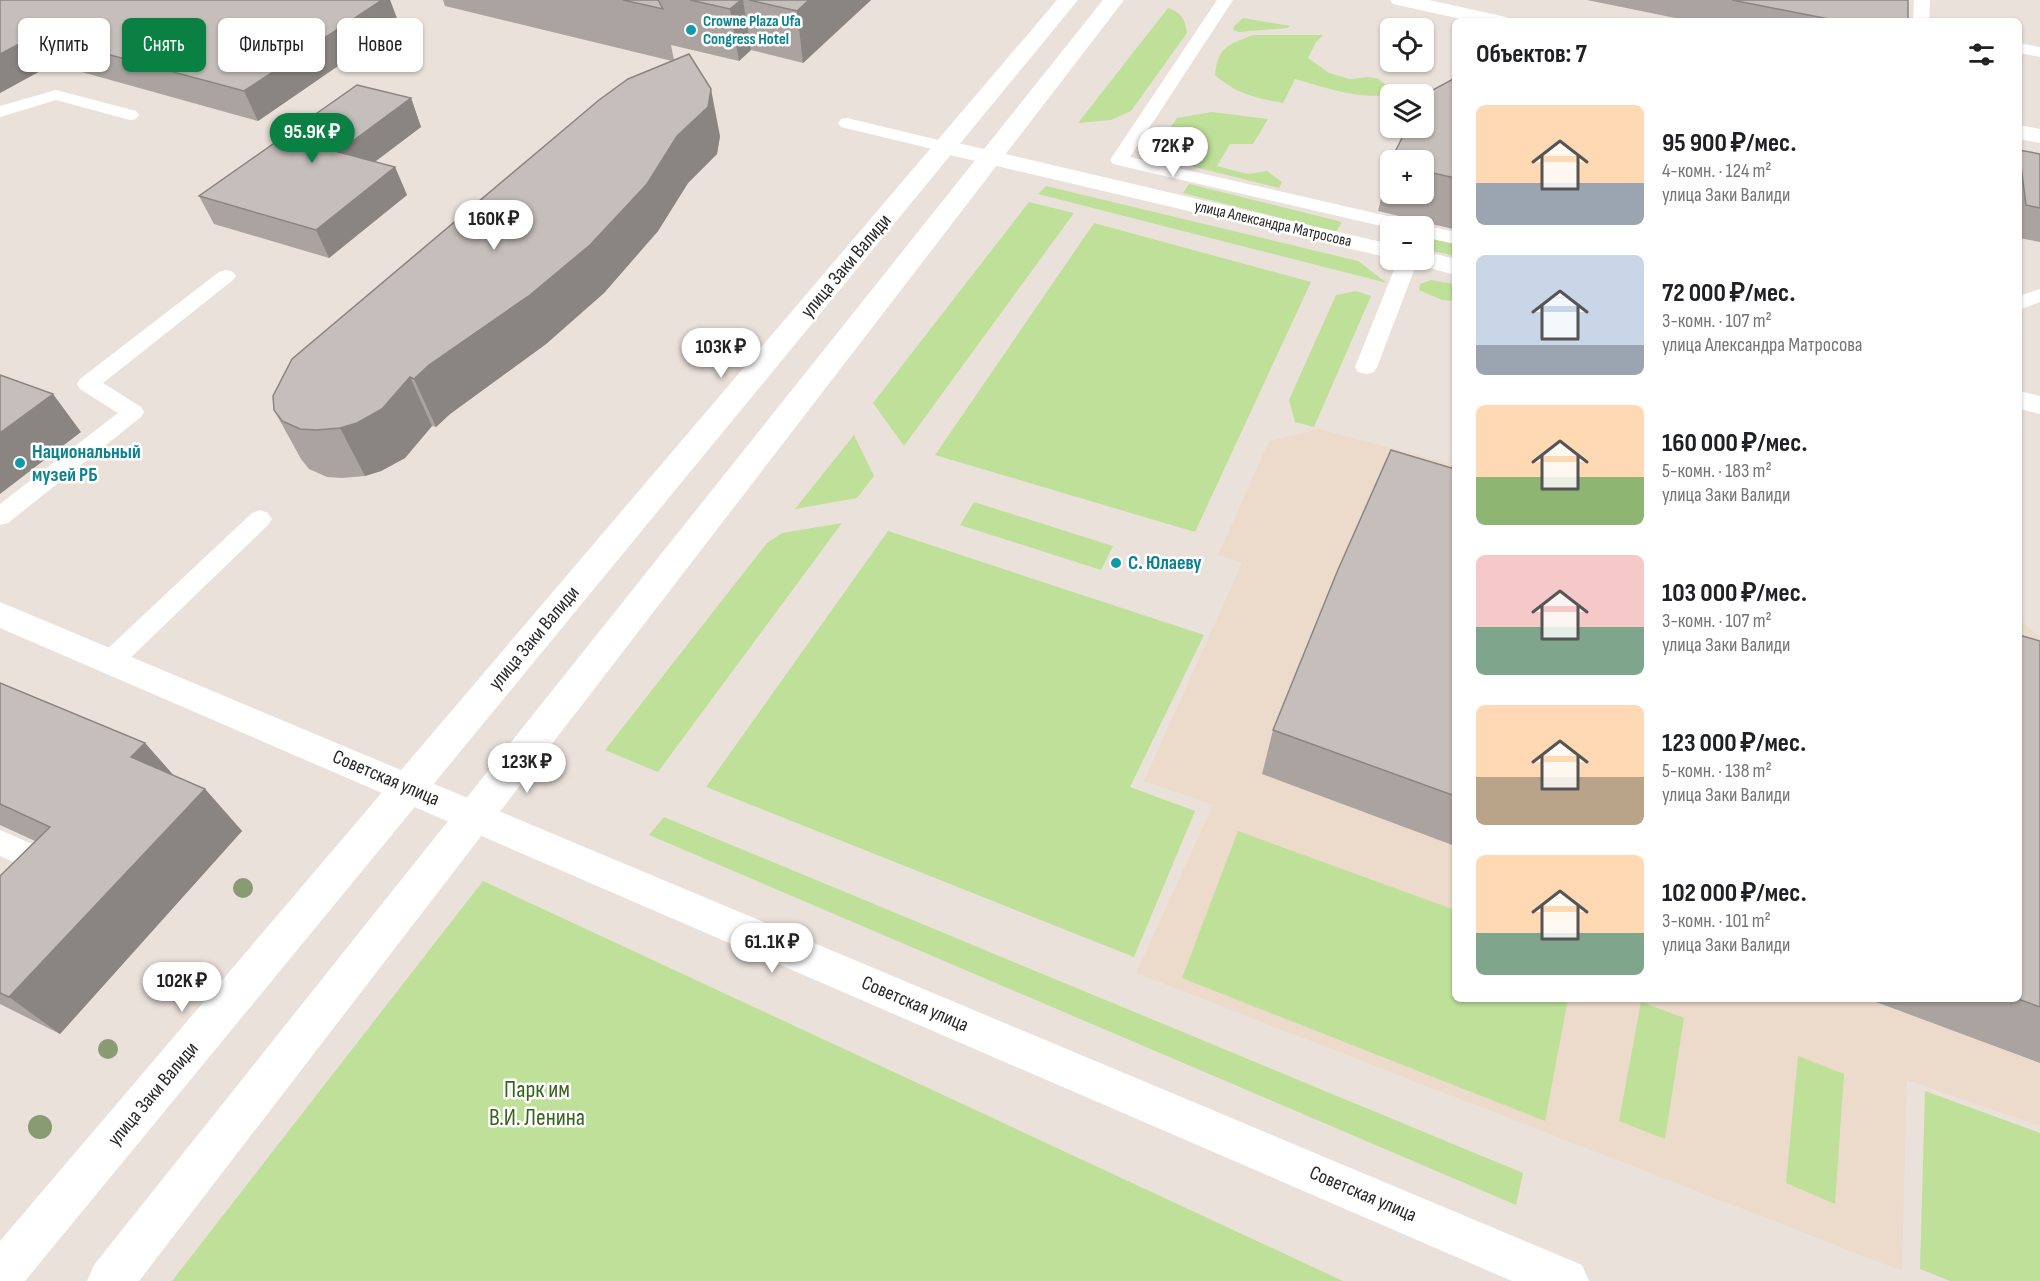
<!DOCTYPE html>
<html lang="ru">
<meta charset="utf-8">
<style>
body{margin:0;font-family:"Sofia Sans Condensed",sans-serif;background:#f2f2f2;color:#202124;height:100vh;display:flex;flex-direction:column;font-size:22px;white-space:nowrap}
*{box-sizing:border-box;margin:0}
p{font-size:20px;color:#757577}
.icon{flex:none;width:33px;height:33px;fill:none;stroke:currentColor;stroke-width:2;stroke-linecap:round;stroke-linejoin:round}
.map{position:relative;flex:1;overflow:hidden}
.sheet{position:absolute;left:1452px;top:18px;width:570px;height:984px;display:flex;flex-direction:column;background:#fff;border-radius:9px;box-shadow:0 2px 4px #0004}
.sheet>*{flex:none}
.hud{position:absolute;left:18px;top:18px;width:570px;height:54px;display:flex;gap:12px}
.buttons{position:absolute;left:1380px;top:18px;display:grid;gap:12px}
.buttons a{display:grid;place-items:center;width:54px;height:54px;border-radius:9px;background:#fff;box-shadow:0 2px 4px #0004;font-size:30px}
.price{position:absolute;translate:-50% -51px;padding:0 14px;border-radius:21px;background:#fff;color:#222;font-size:20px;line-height:39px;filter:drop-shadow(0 2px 3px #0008)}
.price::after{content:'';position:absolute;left:50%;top:36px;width:18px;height:14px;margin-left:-9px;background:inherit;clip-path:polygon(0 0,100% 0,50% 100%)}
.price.selected{background:#0b8043;color:#fff}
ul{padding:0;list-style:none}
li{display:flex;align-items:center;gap:18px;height:150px;padding:0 24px}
li span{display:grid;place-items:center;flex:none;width:168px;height:120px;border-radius:9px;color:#555}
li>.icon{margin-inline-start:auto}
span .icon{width:72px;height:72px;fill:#fffc;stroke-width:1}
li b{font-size:26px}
h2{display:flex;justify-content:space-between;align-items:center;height:72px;padding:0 24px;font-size:26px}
.pill{padding:0 21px;border-radius:9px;background:#fff;box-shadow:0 2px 4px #0004;font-size:21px;line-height:54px}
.pill.selected{background:#0b8043;color:#fff}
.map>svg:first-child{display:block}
.education{fill:#ecdbca}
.green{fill:#bee099}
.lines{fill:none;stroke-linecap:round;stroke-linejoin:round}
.service{fill:#fff;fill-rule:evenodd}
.minor{fill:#fff;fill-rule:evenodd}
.secondary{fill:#fff;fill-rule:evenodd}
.tree{fill:#889b72}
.wall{fill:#aaa3a0}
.shaded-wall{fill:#8b8582}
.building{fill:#c6beba;stroke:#8b8582;stroke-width:1.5}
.culture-dot{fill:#0f9aa8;stroke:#fff;stroke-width:2}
.labels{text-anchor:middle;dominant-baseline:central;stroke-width:5;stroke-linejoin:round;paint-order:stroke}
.far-culture-label{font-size:16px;font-weight:bold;fill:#0d838f;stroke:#fff;text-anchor:start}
.far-street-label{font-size:16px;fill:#292929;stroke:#fff}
.street-label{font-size:20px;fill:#292929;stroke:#fff}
.culture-label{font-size:20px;font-weight:bold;fill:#0d838f;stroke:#fff;text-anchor:start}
.near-park-label{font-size:24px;fill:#37621c;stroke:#fff}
</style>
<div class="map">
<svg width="2040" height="1281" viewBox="0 0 2040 1281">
<rect width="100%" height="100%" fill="#ebe1db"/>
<!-- education -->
<path class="education" d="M1319,429L1455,465V999H2019V619L2040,637V1126L1907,1080L1902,1271L1136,973L1213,805L1144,781L1242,563L1218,555L1269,441Z"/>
<!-- green -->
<path class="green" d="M1168,8C1182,13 1185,19 1187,33L1131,111L1111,120L1078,123Z
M1243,18L1290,26L1288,28L1239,32L1233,30L1234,26Z
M1253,35H1323L1316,42L1308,58L1329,73L1350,79L1368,77L1378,79L1396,92C1365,103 1325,87 1295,79L1283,103C1256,98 1236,94 1215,75C1218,46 1228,45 1253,35Z
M1212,112L1268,119L1253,144H1230L1217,166L1248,174L1267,171L1282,182L1279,188L1151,156L1177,118Z
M1189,184L1342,222L1336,232L1183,193Z
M1046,186L1358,261L1387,283L1038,194Z
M1029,202L1074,213L904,446L873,403Z
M1094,223L1311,282L1195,532L935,455Z
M1424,237L1455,244V256L1424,249Z
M1431,280L1455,284V301L1442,300L1419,290L1420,284Z
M1356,291L1371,296L1314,427L1295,422L1289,400L1336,295Z
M854,435L874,476L857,498L795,509Z
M974,502L1113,546L1101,570L960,525Z
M842,523L658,772L605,750L767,543L782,533Z
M888,531L1204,635L1130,787L1195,811L1134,957L706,787Z
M664,817L1523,1173L1516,1205L649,835Z
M1238,831L1455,910V999H1568L1545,1121L1182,978Z
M483,881L1343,1281H172Z
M1641,1002L1684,1018L1665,1139L1619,1121Z
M1798,1056L1844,1074L1835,1204L1786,1183Z
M1925,1091L2040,1133V1281H1950L1920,1269Z"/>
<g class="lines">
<!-- service -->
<path class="service" d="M1217,0H1233L1130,157L1405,220L1412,222L1414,226H1390V228L1113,164L1110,160Z
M1914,0H1930L1929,21H1913Z
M2019,43L2040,47V57L2019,53Z
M56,90L136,111L139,115L136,119L130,120L56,100L0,117V106Z
M847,118L951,143L954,147L951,151L945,152L841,127L838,123L841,119Z
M1424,225L1455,232V244L1424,237V226H1419Z
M1398,260H1418L1377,367L1374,372L1366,374L1358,372L1355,367Z
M226,270L233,272L236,276L233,280L103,383L141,407L144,412L141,417L8,523L0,525V504L118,413L80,389L77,384L80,379L219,272Z
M2040,289V302L2019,310V296Z
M260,510L268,513L272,519L268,525L120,668L111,671L102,668L98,661L102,654L252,513Z
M0,830L64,858L68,867L64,876L54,880L0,856Z"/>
<!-- minor -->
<path class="minor" d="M1390,0H1429L1506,17L1509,21H1470L1393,4Z
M2019,125L2040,129V143L2019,139Z
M945,140L1390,244V258L937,152L933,147L937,142Z
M1424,251L1455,259V275L1415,264L1412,260H1424Z
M2019,391L2040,396V414L2019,409Z
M0,602L1582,1265L1589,1281H1512L0,628Z"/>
<!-- secondary -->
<path class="secondary" d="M1057,0H1078L25,1281H0V1241Z
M1103,0H1124L139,1281H87L94,1265Z"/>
</g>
<!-- trees -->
<g class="tree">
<circle cx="243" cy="888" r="10"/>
<circle cx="160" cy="991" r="10"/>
<circle cx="108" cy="1049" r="10"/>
<circle cx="40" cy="1127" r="12"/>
</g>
<!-- wall -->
<path class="wall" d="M0,0H390L399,24L258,121L53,64L0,93Z
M443,0H871L803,63L751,50L739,61L671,45L674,60L720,136L717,154L688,183L658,231L604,293L546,344L450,414L436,427L432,426L405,458L381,471L365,476L342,478L327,477L309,469L301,459L274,410L672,61L445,6Z
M1587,0H1908V21H1690Z
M1455,78V222L1453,229L1378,211L1390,161V194H1424V160Z
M411,98L421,127L375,162L395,167L407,195L329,258L214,224L199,196Z
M2019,150L2040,154V242L2019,238Z
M1455,469V846L1262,774L1273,730Z
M2040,641V1063L1868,999H2019Z
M0,683L145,743L173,775L205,789L242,831L60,1034L0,1004V876L35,841L0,825Z"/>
<!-- shaded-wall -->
<path class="shaded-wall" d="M382,0H390L399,24L258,121L244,91Z
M741,0H743L751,50L739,61L730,9Z
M809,0H871L803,63L797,11Z
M36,35L53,64L0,93V54Z
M711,89L720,136L717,154L688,183L658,231L604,293L546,344L450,414L436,427L414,379L677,136Z
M411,98L421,127L350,180L338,152Z
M395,167L407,195L329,258L316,230Z
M410,377L432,426L405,458L381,471L365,476L340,428Z
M53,394L81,432L0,494V433Z
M145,743L184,787L131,757Z
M205,789L242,831L60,1034L9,997Z"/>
<!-- building -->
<path class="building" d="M0,0H382L244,91L36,35L0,54Z
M623,0H658L663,9Z
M690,0H741L730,9Z
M749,0H809L797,11Z
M1732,0H1908V21H1839Z
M689,54L711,89L708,107L677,136L647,184L590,245L530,295L429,365L414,379L410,377L382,409L357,423L340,428L316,430L300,429L282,421L274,410L273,396L292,359L599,100L628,79Z
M1455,78V178L1424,171V160H1391L1407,128H1424V96L1427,93Z
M357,85L411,98L338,152L395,167L316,230L199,196Z
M2019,150L2040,154V208L2026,205Z
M0,375L53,394L0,433Z
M1391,450L1455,469V796L1273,730L1337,572Z
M2019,635L2040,641V1007L2018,999Z
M0,683L145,743L131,757L205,789L9,997L0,993V876L50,827L0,804Z"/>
<!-- markers -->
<g class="culture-dot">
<circle cx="691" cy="30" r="6"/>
<circle cx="20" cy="463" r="6"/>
<circle cx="1116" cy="563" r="6"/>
</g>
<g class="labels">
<!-- far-culture labels -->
<g class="far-culture-label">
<text x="703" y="21">Crowne Plaza Ufa<tspan x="703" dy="18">Congress Hotel</tspan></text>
</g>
<!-- far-street labels -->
<g class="far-street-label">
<text transform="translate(1273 224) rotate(13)">улица Александра Матросова</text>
</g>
<!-- street labels -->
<g class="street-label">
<text transform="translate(846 266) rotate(-50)">улица Заки Валиди</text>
<text transform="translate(534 638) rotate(-50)">улица Заки Валиди</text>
<text transform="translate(386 778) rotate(23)">Советская улица</text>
<text transform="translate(915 1004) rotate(23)">Советская улица</text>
<text transform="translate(153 1094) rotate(-50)">улица Заки Валиди</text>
<text transform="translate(1363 1194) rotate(23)">Советская улица</text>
</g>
<!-- culture labels -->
<g class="culture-label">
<text x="32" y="452">Национальный<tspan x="32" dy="23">музей РБ</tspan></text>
<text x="1128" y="563">С. Юлаеву</text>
</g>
<!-- near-park labels -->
<g class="near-park-label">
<text x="537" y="1089">Парк им<tspan x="537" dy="28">В.И. Ленина</tspan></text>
</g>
</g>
</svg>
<div class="buttons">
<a><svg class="icon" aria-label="locate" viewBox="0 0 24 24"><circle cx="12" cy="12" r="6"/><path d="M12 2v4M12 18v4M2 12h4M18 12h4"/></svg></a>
<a><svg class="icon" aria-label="layers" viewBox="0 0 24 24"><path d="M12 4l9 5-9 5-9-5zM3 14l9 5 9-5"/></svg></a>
<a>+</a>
<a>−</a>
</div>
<b class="price selected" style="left:312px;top:164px">95.9K ₽</b>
<b class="price" style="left:1173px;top:178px">72K ₽</b>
<b class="price" style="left:494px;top:251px">160K ₽</b>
<b class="price" style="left:721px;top:379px">103K ₽</b>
<b class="price" style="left:527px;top:794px">123K ₽</b>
<b class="price" style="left:772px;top:974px">61.1K ₽</b>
<b class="price" style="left:182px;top:1013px">102K ₽</b>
<div class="hud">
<a class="pill">Купить</a>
<a class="pill selected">Снять</a>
<a class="pill">Фильтры</a>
<a class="pill">Новое</a>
</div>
<section class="sheet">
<h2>Объектов: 7<svg class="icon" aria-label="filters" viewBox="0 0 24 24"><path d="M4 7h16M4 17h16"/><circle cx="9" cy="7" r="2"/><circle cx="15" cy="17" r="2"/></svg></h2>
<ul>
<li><span style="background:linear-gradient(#ffd9b3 65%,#9aa5b1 0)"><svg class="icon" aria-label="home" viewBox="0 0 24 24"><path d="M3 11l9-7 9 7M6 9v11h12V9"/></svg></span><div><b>95 900 ₽/мес.</b><p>4-комн. · 124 m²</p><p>улица Заки Валиди</p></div></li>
<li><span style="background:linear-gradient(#c9d6e8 75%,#9aa5b1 0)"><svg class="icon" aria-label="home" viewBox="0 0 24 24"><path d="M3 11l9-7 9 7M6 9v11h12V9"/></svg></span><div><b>72 000 ₽/мес.</b><p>3-комн. · 107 m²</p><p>улица Александра Матросова</p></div></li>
<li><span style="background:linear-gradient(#ffd9b3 60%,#8fb573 0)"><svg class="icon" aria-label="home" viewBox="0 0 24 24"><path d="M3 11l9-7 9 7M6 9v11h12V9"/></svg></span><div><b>160 000 ₽/мес.</b><p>5-комн. · 183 m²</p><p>улица Заки Валиди</p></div></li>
<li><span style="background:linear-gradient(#f6c9c9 60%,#7fa58c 0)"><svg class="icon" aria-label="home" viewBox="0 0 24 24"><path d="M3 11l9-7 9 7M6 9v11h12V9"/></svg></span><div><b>103 000 ₽/мес.</b><p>3-комн. · 107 m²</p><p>улица Заки Валиди</p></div></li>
<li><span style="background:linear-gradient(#ffd9b3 60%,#b9a48a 0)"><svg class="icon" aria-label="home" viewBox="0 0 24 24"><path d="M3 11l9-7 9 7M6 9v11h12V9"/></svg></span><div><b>123 000 ₽/мес.</b><p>5-комн. · 138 m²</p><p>улица Заки Валиди</p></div></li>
<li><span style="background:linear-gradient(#ffd9b3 65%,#7fa58c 0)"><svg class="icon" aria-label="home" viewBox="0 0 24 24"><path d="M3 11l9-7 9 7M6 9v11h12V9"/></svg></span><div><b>102 000 ₽/мес.</b><p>3-комн. · 101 m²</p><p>улица Заки Валиди</p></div></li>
</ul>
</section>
</div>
